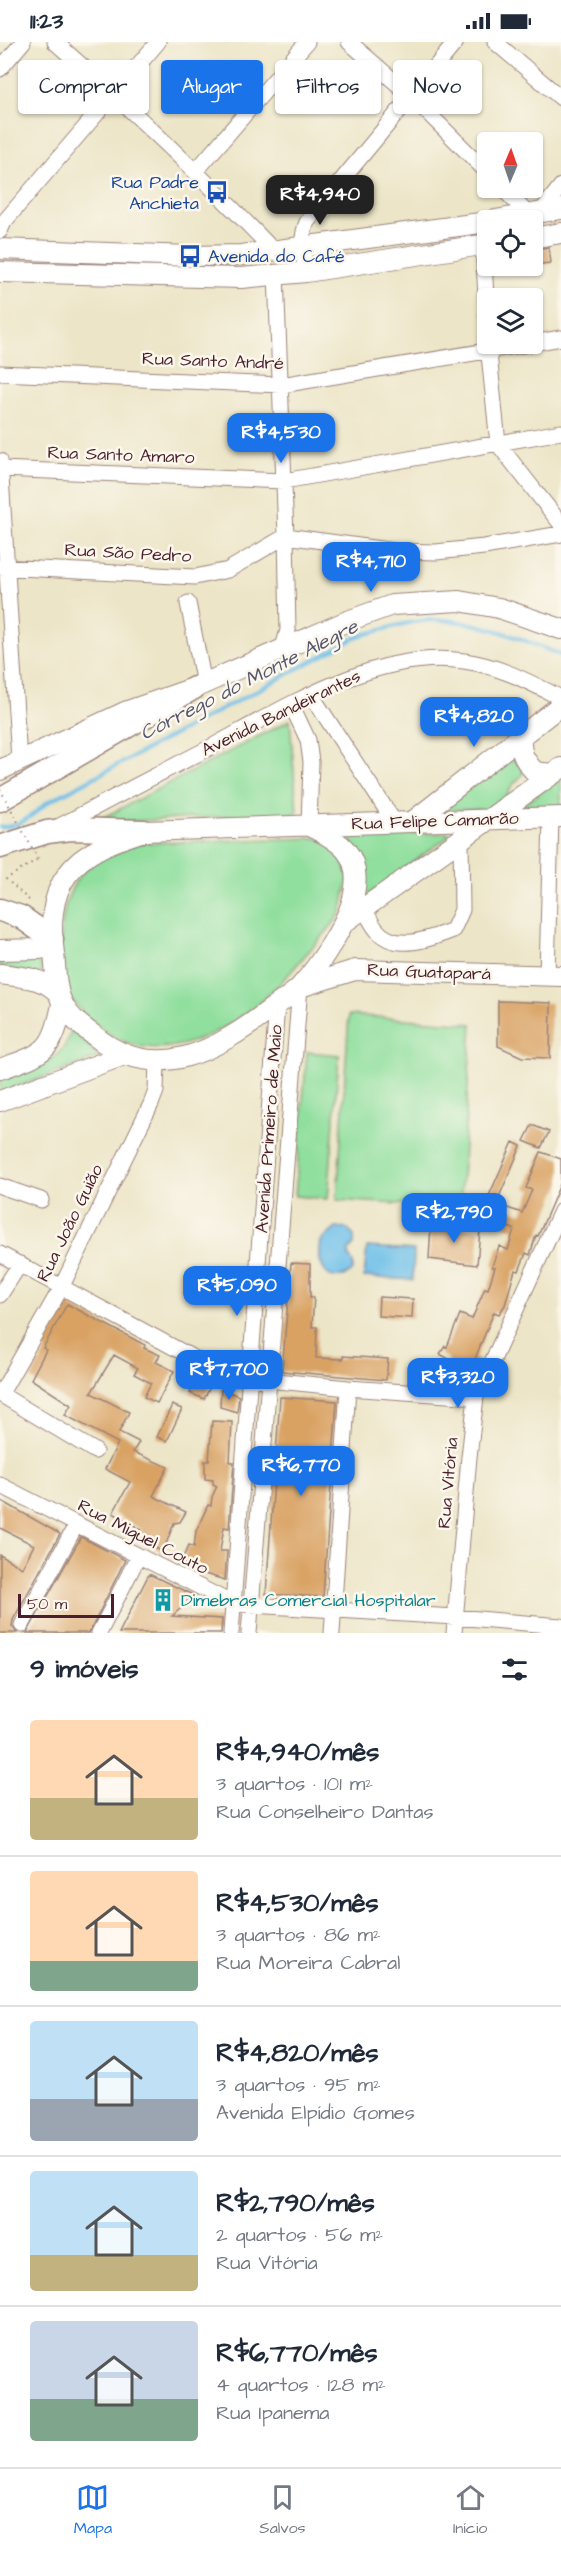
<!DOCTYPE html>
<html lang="pt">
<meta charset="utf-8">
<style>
body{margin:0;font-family:"Architects Daughter",sans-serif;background:#f6f6f7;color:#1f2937;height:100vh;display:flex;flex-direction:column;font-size:22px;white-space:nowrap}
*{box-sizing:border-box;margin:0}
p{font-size:20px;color:#747a83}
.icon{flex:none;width:33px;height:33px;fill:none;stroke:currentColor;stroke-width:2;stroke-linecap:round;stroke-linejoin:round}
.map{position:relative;height:1591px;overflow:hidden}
.side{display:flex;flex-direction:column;background:#fff;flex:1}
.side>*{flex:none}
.guide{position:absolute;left:18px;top:18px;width:525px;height:54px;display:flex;gap:12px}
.needle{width:39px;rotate:2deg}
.tools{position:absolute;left:477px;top:90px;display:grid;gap:12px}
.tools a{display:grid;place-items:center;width:66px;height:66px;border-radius:6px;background:#fff;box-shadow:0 2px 4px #0004;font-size:30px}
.scale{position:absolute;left:18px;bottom:15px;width:96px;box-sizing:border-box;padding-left:6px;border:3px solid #4a1f2b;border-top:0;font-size:16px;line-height:21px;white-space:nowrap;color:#4a1f2b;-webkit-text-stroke:4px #fbf7ec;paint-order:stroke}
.price{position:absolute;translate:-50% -51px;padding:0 14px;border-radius:12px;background:#1a73e8;color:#fff;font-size:20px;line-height:39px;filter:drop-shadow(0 2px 3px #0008)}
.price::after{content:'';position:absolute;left:50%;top:36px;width:18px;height:14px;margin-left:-9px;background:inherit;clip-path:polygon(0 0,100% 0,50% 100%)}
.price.selected{background:#222;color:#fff}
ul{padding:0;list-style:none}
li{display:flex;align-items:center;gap:18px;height:150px;padding:0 30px}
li+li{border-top:2px solid #e0e1e3}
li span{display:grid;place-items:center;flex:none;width:168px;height:120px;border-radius:6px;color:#555}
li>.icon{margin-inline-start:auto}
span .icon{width:72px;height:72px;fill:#fffc;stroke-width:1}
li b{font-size:26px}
h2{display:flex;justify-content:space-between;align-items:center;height:72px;padding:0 30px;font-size:26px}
.tag{padding:0 21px;border-radius:6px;background:#fff;box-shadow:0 2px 4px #0004;font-size:21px;line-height:54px}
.tag.selected{background:#1a73e8;color:#fff}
.status{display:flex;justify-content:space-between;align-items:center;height:42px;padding:0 30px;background:#fff;direction:ltr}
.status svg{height:16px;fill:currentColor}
.dock{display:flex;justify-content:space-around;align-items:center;height:84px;border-top:2px solid #e0e1e3;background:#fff;font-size:16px;color:#747a83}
.dock a{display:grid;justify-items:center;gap:3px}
.dock .selected{color:#1a73e8}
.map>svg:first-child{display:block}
.green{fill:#90df9e;stroke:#6d7f64;stroke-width:1.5}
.water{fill:#6dbfe9;stroke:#5c6f8a;stroke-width:1.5}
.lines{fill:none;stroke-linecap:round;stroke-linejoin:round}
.stream{stroke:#6dbfe9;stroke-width:4}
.building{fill:#d9a263}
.minor-casing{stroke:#9b8279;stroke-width:17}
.major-casing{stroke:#9b8279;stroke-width:22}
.highway-casing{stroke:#9b8279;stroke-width:25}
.path{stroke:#9b8279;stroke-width:2;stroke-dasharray:1.5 4.5;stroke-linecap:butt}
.minor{stroke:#fff;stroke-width:15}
.major{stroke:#fff;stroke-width:20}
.highway{stroke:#fff;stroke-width:22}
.path-bridge{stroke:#9b8279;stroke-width:2;stroke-dasharray:1.5 4.5;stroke-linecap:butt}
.labels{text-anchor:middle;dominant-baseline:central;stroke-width:5;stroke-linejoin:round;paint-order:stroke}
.transit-label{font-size:18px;fill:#164399;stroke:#fbf7ec;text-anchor:end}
.street-label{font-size:18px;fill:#4a1f2b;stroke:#fbf7ec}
.culture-label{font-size:18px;fill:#0d838f;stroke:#fbf7ec;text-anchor:start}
.water-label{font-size:20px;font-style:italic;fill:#56576e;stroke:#fbf7ec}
</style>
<div class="status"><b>11:23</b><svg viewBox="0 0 49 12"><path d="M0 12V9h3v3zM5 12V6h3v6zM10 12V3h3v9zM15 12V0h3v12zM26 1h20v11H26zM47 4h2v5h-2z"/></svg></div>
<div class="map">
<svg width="561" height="1591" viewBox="0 0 561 1591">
<rect width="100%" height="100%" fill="#fbf7ec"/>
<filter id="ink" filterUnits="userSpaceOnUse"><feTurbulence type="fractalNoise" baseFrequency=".0167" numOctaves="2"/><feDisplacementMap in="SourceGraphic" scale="12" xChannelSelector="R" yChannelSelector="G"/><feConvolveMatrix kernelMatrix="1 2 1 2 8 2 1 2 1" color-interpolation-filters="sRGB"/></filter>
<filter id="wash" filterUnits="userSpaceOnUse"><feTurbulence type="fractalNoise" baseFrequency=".008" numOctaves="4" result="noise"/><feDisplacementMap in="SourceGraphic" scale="24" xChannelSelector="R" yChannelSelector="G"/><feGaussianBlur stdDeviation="1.35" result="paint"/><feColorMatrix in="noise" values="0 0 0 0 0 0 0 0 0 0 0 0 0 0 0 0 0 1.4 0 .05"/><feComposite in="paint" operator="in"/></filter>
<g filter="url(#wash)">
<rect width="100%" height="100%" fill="#ece5c7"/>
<!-- green -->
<path class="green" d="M290,678L297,771L93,781Z
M506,717L516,719L523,728L522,733L511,745L508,752L487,767L441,768Z
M561,736V764H522Z
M449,791V794L365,855L362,852L351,801L353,793Z
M316,796L336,804C340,814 346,824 348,834C349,840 346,846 345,852C344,858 343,864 341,870C337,881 310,907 300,919C257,973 170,1038 102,987C90,978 77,967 70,954C62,939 61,918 61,901C62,842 84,812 144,801Z
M0,915H39L42,934L0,925Z
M349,973L472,982L460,1166L337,1158Z
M71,987L100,1015L0,1051V1037C28,1027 66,1021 71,987Z
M307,1010L339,1013L328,1157L295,1154Z"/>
<!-- water -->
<path class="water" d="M336,1186L348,1187L354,1194V1203L349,1208V1215L353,1220V1228C343,1238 328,1239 322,1224C318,1216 320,1207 321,1199Z
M367,1205L414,1208L413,1238L364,1235Z"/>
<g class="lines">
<!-- stream -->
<path class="stream" d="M0,785C21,785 32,773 48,760L359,594C383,588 407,579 432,578C477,577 519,596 561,613"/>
</g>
<g id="blocks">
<!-- building -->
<path class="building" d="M549,205L551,221L532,223V208Z
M498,959L551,961L550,1016L522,1015L498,1004Z
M532,1083L549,1090L541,1106L524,1099Z
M513,1100L521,1104L496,1162L522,1171L532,1148L526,1146L541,1110L561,1117V1140L538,1194L536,1193L530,1213L526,1211L519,1229L515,1228L505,1263L499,1272L494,1270L475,1317L481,1320L470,1344L437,1342L449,1317L440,1312L445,1304L447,1305L460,1272L472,1277L485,1246L488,1247L495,1225H492L499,1204L508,1208L514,1187L479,1176Z
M431,1182L480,1188L477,1223L429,1217Z
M291,1221L310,1222V1255H314L312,1285H317L316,1316L343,1317V1314L388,1317L386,1338L282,1329Z
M379,1255L413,1257L412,1276L378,1274Z
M67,1262L145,1303L144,1306L160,1313L156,1320L174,1329L157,1361L144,1355L151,1341L134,1332L138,1326L114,1313L91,1351L129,1370L119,1390L139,1400L133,1410L168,1425L153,1454L186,1470L180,1480L174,1481L163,1510L138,1497L142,1488L113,1471L130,1440L105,1427L118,1401L65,1373L71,1363L31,1337L46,1308L43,1306Z
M197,1337L211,1343L204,1357L190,1351Z
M221,1347L239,1354L237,1370L220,1365Z
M280,1355L337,1359L323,1555L266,1552Z
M172,1363L182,1367L167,1399L157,1395Z
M212,1379L232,1380L230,1420H234L229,1486L224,1485L220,1509H227L225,1538L198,1530L181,1520L189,1503L194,1505L196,1489L208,1463L211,1464L212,1455L217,1444L213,1442V1438L205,1437V1419H209Z
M0,1458L60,1492L13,1578L12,1584L17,1591H0V1513L22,1526L34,1503L0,1486Z
M81,1495L125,1518L89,1591H27Z
M149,1532L195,1554L172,1574L222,1577L221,1591H119Z"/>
</g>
</g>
<g filter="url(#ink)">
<use href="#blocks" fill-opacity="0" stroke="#9b8279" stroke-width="1.5"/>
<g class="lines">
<!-- minor casing -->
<g class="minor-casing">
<path id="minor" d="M55,0C131,67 204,136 274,209
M349,0L410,53L488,131
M495,0L561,56
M0,27L23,0
M196,129L307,0
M502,146L529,173
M540,171L561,144
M0,189L4,180L158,0
M483,203L488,289
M306,230C303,212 300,197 307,180L456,0
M276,232L286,494L288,588L283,606
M532,301L561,296
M488,302L498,402L561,482
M0,331L281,343L529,302
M0,419L19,718
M0,427L284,439L561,390
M0,525L195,535L228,528L286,494L395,509L436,510L484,505L561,492
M188,561L204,642
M312,654L395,781
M291,662L308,698L311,720L309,784
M58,785C109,758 160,731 211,705C284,666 378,606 464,619C500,624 529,640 561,656
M364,866C368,873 371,881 376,887C394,911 430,897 453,888L462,868L461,798
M547,934L551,774
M0,1144L41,1158
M0,1212L227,1334L348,1346L476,1355
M0,1253L20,1222
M0,1352L95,1409
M0,1353L61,1246L151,1062L156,1049L157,1021
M0,1443L233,1562L455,1575L561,1584
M22,1583L76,1483
M99,1591L138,1515
M231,1591L277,962
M249,1591L300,945
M332,1591L348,1346
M454,1591L469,1415L476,1355L561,1169"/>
</g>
<!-- major casing -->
<g class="major-casing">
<path id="major" d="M495,178L561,167
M532,196L561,191
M0,207L190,214L241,213L488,180
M0,230L241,236L306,230L488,202
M521,693C520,710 523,717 535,730L552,732
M0,728L125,670L194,646L345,580L392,563L459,559L499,566L561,587
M412,780L561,663
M309,784C341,799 362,813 354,852C349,879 319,924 300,945C292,953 280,960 271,967C218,1007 157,1044 96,995C84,986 68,975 62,960C55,946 56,927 54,911C50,886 51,854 67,833C85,808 117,798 144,789L561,775
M346,879L561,726
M0,908L40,907L52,897
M0,932C21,935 44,935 59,952
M300,945L355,928L561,934
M0,1027C44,1011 53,1011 62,962
M0,1059L124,1013"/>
</g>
<!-- highway casing -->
<g class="highway-casing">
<path id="highway" d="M0,758L194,646
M0,805L47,790L71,787L144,789
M0,868L21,875L52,897"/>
</g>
<!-- path -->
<path class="path" d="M29,858L6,837L38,817"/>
<!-- minor -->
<use href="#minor" class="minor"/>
<!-- major -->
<use href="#major" class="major"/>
<!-- highway -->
<use href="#highway" class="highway"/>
<!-- path-bridge -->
<path class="path-bridge" d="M0,747L38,817"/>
</g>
</g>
<!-- icons -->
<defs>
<g id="bus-bare" transform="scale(1.8)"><path d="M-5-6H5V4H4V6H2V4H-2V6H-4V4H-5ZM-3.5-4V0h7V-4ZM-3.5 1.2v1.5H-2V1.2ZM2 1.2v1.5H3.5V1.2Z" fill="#1a4fb4" stroke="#fbf7ec" stroke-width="2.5" paint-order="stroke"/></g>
<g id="building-bare" transform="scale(1.8)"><path d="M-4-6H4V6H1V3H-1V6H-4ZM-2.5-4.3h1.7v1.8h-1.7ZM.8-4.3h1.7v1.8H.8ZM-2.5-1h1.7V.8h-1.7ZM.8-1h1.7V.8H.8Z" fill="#0f9aa8" stroke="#fbf7ec" stroke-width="2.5" paint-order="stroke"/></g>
</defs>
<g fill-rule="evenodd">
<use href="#bus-bare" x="217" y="150"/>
<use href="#bus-bare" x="190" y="214"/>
<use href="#building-bare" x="163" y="1558"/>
</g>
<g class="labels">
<!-- transit labels -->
<g class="transit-label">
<text x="199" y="140">Rua Padre<tspan x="199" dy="21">Anchieta</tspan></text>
<text x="208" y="214" text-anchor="start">Avenida do Café</text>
</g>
<!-- street labels -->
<g class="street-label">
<text transform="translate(213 319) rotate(2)">Rua Santo André</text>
<text transform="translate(121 413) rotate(2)">Rua Santo Amaro</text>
<text transform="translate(128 511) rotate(3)">Rua São Pedro</text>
<text transform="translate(281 671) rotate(-26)">Avenida Bandeirantes</text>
<text transform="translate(435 779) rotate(-2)">Rua Felipe Camarão</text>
<text transform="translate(429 930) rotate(2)">Rua Guatapará</text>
<text transform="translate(269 1087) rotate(-86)">Avenida Primeiro de Maio</text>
<text transform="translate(70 1181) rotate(-64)">Rua João Guião</text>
<text transform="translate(448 1441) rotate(-85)">Rua Vitória</text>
<text transform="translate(143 1495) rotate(27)">Rua Miguel Couto</text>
</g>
<!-- culture labels -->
<g class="culture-label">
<text x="181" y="1558">Dimebras Comercial Hospitalar</text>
</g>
<!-- water labels -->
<g class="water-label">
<text transform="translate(249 638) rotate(-27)">Córrego do Monte Alegre</text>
</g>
</g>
</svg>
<div class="tools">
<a><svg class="needle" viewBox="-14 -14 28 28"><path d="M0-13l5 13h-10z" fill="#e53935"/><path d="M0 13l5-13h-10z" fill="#747a83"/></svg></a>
<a><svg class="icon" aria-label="locate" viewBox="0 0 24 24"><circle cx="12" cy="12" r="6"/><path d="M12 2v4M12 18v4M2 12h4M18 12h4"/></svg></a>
<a><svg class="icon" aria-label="layers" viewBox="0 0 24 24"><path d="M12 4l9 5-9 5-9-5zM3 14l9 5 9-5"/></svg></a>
</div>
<div class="scale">50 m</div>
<b class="price selected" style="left:320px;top:184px">R$4,940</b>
<b class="price" style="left:281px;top:422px">R$4,530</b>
<b class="price" style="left:371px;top:551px">R$4,710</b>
<b class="price" style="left:474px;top:706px">R$4,820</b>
<b class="price" style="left:454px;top:1202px">R$2,790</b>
<b class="price" style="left:237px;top:1275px">R$5,090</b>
<b class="price" style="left:229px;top:1359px">R$7,700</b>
<b class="price" style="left:458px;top:1367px">R$3,320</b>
<b class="price" style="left:301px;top:1455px">R$6,770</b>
<div class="guide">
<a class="tag">Comprar</a>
<a class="tag selected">Alugar</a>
<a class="tag">Filtros</a>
<a class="tag">Novo</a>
</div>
</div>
<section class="side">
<h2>9 imóveis<svg class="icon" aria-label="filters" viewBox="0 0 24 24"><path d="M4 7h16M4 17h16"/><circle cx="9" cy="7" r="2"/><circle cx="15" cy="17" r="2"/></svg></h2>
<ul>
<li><span style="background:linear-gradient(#ffd9b3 65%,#c2b280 0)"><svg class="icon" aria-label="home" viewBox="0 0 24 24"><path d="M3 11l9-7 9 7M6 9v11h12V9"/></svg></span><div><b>R$4,940/mês</b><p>3 quartos · 101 m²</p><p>Rua Conselheiro Dantas</p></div></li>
<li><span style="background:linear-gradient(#ffd9b3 75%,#7fa58c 0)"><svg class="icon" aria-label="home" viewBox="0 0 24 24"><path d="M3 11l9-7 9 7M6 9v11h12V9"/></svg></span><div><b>R$4,530/mês</b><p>3 quartos · 86 m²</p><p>Rua Moreira Cabral</p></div></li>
<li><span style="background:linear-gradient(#bfe0f5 65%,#9aa5b1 0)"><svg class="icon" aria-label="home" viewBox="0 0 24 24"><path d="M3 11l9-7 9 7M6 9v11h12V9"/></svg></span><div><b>R$4,820/mês</b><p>3 quartos · 95 m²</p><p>Avenida Elpídio Gomes</p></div></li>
<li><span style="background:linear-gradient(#bfe0f5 70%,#c2b280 0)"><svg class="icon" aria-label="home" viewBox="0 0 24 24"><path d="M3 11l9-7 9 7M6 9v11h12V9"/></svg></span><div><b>R$2,790/mês</b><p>2 quartos · 56 m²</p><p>Rua Vitória</p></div></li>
<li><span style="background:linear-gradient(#c9d6e8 65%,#7fa58c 0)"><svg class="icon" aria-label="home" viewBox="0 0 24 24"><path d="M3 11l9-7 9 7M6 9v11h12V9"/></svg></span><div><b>R$6,770/mês</b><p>4 quartos · 128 m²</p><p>Rua Ipanema</p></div></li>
</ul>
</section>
<nav class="dock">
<a class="selected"><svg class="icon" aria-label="map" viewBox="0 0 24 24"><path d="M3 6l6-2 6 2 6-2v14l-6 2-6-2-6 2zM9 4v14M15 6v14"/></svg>Mapa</a>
<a><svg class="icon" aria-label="saved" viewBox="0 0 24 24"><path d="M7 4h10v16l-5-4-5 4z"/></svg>Salvos</a>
<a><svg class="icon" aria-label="home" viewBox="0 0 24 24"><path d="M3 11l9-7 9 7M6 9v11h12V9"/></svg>Início</a>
</nav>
